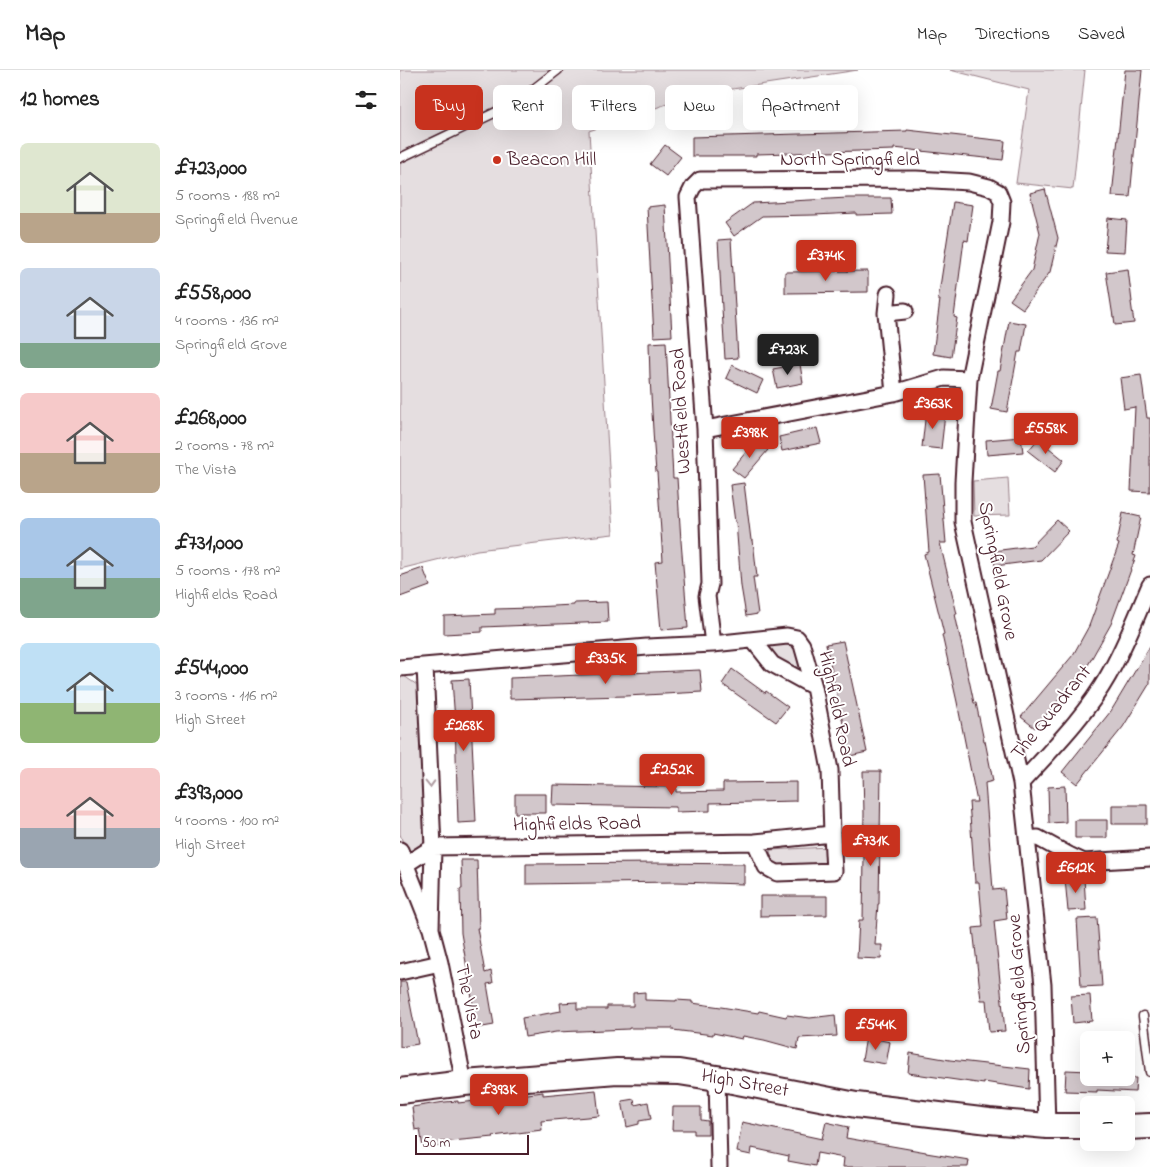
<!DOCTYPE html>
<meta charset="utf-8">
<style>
body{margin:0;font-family:"Indie Flower",sans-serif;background:#f6f6f6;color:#222;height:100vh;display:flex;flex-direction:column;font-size:19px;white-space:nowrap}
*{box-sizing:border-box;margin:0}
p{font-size:16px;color:#767676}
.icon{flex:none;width:28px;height:28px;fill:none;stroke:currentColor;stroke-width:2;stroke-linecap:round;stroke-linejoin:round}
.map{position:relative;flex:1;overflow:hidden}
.drawer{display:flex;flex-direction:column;background:#fff;width:400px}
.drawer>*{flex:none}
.guide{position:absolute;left:15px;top:15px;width:475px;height:45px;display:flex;gap:10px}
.tools{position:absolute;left:680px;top:961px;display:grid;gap:10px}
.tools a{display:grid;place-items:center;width:55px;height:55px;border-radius:8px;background:#fff;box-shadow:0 5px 20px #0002;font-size:25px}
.scale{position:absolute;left:15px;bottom:12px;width:114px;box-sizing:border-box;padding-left:5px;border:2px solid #4a1f2b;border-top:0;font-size:14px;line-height:18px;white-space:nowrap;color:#4a1f2b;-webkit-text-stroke:4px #fff;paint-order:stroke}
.price{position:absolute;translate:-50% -42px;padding:0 11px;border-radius:5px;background:#c8321e;color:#fff;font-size:16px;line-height:32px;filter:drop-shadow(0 1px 2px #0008)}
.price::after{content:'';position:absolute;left:50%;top:30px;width:15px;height:11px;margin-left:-8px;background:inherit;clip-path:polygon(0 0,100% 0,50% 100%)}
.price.active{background:#222;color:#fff}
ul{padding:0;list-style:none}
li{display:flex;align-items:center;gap:15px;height:125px;padding:0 20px}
li span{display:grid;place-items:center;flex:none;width:140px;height:100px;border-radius:8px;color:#555}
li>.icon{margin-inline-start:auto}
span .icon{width:60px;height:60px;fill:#fffc;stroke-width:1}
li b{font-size:21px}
h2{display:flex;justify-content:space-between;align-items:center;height:60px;padding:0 20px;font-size:21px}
.tag{padding:0 18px;border-radius:8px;background:#fff;box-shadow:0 5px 20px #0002;font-size:18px;line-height:45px}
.tag.active{background:#c8321e;color:#fff}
header{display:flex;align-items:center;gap:30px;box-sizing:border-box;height:70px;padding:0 25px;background:#fff;border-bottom:1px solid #e0e0e0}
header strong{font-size:24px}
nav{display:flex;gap:28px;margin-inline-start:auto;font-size:18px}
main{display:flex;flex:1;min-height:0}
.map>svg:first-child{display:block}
.green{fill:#e5dee0;stroke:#987e86}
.building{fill:#d2c7cb;stroke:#4a1f2b}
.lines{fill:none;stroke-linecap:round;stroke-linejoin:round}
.lane-casing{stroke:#4a1f2b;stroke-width:11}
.street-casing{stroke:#4a1f2b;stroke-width:19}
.primary-casing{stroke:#4a1f2b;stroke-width:28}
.lane{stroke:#fff;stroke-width:8}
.street{stroke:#fff;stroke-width:15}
.primary{stroke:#fff;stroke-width:24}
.oneway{stroke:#ae9aa0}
.poi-dot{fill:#c8321e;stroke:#fff;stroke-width:2}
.labels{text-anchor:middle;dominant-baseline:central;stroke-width:4;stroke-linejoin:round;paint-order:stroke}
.poi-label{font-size:20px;fill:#4a1f2b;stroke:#fff;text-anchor:start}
.street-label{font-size:20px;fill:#4a1f2b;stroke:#fff}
</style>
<header>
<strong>Map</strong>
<nav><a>Map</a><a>Directions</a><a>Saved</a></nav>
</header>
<main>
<section class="drawer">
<h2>12 homes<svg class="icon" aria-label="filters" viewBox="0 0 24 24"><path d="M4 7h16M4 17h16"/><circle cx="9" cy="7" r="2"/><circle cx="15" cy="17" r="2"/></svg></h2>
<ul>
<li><span style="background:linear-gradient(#dfe7d0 70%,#b9a48a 0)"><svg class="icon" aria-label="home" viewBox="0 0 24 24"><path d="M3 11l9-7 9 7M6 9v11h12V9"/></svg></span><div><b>£723,000</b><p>5 rooms · 188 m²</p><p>Springfield Avenue</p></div></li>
<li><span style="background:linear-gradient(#c9d6e8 75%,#7fa58c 0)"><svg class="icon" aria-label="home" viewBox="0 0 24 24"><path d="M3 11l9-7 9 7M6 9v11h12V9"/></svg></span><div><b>£558,000</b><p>4 rooms · 136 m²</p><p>Springfield Grove</p></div></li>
<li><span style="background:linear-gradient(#f6c9c9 60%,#b9a48a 0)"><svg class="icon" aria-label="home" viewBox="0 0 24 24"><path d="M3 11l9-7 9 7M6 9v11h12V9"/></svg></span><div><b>£268,000</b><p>2 rooms · 78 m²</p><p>The Vista</p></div></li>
<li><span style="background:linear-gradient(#a9c7e8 60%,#7fa58c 0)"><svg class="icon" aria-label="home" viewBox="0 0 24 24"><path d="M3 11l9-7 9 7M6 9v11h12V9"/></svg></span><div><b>£731,000</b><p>5 rooms · 178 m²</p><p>Highfields Road</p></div></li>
<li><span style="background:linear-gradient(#bfe0f5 60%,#8fb573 0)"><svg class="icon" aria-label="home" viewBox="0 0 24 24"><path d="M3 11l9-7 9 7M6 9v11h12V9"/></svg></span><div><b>£544,000</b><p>3 rooms · 116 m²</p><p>High Street</p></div></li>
<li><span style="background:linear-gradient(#f6c9c9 60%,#9aa5b1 0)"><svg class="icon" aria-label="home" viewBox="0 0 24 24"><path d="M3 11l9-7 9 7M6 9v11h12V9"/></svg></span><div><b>£393,000</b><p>4 rooms · 100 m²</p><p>High Street</p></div></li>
</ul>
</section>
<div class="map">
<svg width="750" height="1097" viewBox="0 0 750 1097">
<rect width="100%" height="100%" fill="#fff"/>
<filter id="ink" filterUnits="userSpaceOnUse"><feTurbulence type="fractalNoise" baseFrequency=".02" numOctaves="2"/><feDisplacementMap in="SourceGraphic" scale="10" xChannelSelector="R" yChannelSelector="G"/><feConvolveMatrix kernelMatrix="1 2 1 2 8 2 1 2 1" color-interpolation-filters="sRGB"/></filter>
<g filter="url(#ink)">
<!-- green -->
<path class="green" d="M0,0H458L293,25L189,61L213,464L77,480L0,499Z
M550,0H685L673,119L616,113L629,20Z
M608,408L610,445L574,446L573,411Z
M388,570L394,577L402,605L378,593L364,574Z
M4,606L20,617L24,773L17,781L7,785L0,764V607Z
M428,777L429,793L377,795L372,794L370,780Z"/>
<!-- building -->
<path class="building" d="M725,0H742L730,127L712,126Z
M507,60L605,71L603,90L494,78V80L356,84V86H292V67L507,61Z
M265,75L281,87L266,106L250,94Z
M645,119L658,168L650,202L623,239L610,230L632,200L640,163L630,123Z
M448,128H491L492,144L456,145V143L414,145L362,146L334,166L325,153L353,133Z
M553,132L573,135L568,171L564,170L554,247L557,248L551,287L533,284L540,230H538Z
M265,135L272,266L254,267L247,137Z
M708,148L727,150L725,182L705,181Z
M331,169L338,288L325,289L318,170Z
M728,199L732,232H731L734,253L715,255L714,247H713L706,202Z
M468,201V222L385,223V202Z
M609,251L626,254L621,282H618L607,342L591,339L598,301H600Z
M266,272L273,408H277L281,471L288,558L261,560L255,492L263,491L257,402H256L254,377L250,308L249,273Z
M400,294L403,313L377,318L373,299Z
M332,295L363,310L357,323L326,308Z
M741,305L747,348H750V422L731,421L735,337L724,339L720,308Z
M526,341L545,344L541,379L522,377Z
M417,358L421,373L382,381L379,367Z
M621,367L623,382L587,385L586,370Z
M638,369L664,390L655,402L628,381Z
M356,370L368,380L344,408L332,399Z
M540,404L546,473H540L557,544H555L574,633H576L584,671H585L593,711L585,713L593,820L604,819L607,849L594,851L605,961L589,962L586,930H581L573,858L583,857L579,812H575L569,732H577L557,632L542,565L544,564L524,484L529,482L523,405Z
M344,413L351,470H353L357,507H353L358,544L346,546L341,516L336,452H335L330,415Z
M723,443L741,447L733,485L736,486L711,554L688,595L635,658L621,647L673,585L689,556L719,474L717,473Z
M657,450L669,461L641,490L595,496L593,481L632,476Z
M23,498L30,516L0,527V506Z
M207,532L208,552L82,557V562L44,564V546L95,544V539L132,538V537L174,535V533Z
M443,571L467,682L450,686L426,574Z
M750,576V613L723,657L677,714L662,702L711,641Z
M332,599L365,623L366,621L388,637L376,652L322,614Z
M300,600L302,622L226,626L110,629V608Z
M69,609L76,752L58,753L55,651L52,610Z
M463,701H481L479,834H478L475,875H482L481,889L457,888L459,850H463L464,786H463L464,744Z
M396,712V731L310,733V741L276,742V737L152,735L153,715L276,717V722L323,721V713Z
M665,716L666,752L649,753L648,717Z
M115,724H146V743H115Z
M712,735H747V754H712Z
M675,750H707V768H675Z
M61,790H77L79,858H77L85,903L91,901L93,913L87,914L94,955L77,958L61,863L60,819H62Z
M258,793L344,794V814L277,812L126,814V794Z
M684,808L686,840L668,841L665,809Z
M360,826H427V845L360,846Z
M697,848L702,916L681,917L677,849Z
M0,912H6L18,974L0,977Z
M245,922V930L276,931V930L292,931V933L321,937L358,943L359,941L386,947L387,945L410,948L435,945L437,966L399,968L397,979L364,970L343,966L342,969L313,963V965L273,960V958H229V959L156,962L125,967L122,948L161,941L160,933L177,932V939H207V936H233V923Z
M690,925L692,951L673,953L671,926Z
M466,967L490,972L486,994L462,990Z
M510,983L550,990L630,999L629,1019L584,1012V1014L508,1003Z
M666,1000L689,1001V1008H736L735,1022L697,1020V1022L665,1021Z
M196,1020L199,1046L141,1051L142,1060L93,1066L94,1067L41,1072L42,1076L23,1078L20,1059L15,1060L12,1037L45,1032L58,1031V1033L120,1026V1025L143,1022V1025Z
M234,1029L235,1035L248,1032L251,1049L239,1051V1054L227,1057L222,1031Z
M273,1037H301V1050L308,1051V1064H294V1060H272Z
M342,1052L422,1069L426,1052L448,1057L446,1068L526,1082V1083L569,1090L568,1097H443L444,1088L417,1083L415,1096L388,1091L389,1086L352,1078L351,1085L337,1082Z"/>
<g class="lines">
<!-- lane casing -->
<g class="lane-casing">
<path id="lane" d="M0,88L117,32L158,0
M743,946L750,1002"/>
</g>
<!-- street casing -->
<g class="street-casing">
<path id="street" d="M488,224L486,243L494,323
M486,243L505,241
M305,359L494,323L544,308L569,309
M353,570L372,594L414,617
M313,574L307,526L310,514L305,359L288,127L293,117L300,110L516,109L569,112L589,117L598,122L602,132L601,152L569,309L563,412V452L621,713L643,915L647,1056
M25,596L33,777L31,859
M0,598L247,577L313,574L387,566L397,568L402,575L414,617L430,700L432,764L434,801L377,803L366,797L355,772
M621,713C652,679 686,645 708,606C725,577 737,545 750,515
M627,769L638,768L669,785L684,792L750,788
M0,780L31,859L40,893L64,1013
M5,795L33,777L355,772L432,764
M0,902L40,893
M317,1008L319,1097"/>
</g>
<!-- primary casing -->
<g class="primary-casing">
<path id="primary" d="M0,1021L64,1013L217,1001L279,1002L317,1008L456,1035L589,1051L647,1056H689
M726,1057L750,1056"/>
</g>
<!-- lane -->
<use href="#lane" class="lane"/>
<!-- street -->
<use href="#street" class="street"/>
<!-- primary -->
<use href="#primary" class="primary"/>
</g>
<!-- one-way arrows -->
<defs><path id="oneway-chevron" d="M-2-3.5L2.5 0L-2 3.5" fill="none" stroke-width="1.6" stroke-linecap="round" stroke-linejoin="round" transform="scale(1.25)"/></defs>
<use class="oneway" href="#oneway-chevron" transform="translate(30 714) rotate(88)"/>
</g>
<!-- markers -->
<circle class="poi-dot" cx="97" cy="90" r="5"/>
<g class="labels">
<!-- poi labels -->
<g class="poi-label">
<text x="107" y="90">Beacon Hill</text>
</g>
<!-- street labels -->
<g class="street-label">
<text x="450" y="90">North Springfield</text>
<text transform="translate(282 341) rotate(-93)">Westfield Road</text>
<text transform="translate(597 501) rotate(79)">Springfield Grove</text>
<text transform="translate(436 639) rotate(78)">Highfield Road</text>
<text transform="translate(652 643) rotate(-51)">The Quadrant</text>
<text transform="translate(177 755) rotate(-1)">Highfields Road</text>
<text transform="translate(620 914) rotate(-94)">Springfield Grove</text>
<text transform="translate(68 932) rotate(78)">The Vista</text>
<text transform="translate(345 1014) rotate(10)">High Street</text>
</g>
</g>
</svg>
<div class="tools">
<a>+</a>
<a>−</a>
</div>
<div class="scale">50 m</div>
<b class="price" style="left:426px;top:212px">£374K</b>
<b class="price active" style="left:388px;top:306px">£723K</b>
<b class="price" style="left:533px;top:360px">£363K</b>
<b class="price" style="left:646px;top:385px">£558K</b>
<b class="price" style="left:350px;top:389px">£398K</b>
<b class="price" style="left:206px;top:615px">£335K</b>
<b class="price" style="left:64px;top:682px">£268K</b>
<b class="price" style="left:272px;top:726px">£252K</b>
<b class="price" style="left:471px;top:797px">£731K</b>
<b class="price" style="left:676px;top:824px">£612K</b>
<b class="price" style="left:476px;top:981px">£544K</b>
<b class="price" style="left:99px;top:1046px">£393K</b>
<div class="guide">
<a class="tag active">Buy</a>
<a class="tag">Rent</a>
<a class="tag">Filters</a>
<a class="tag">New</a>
<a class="tag">Apartment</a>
</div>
</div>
</main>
